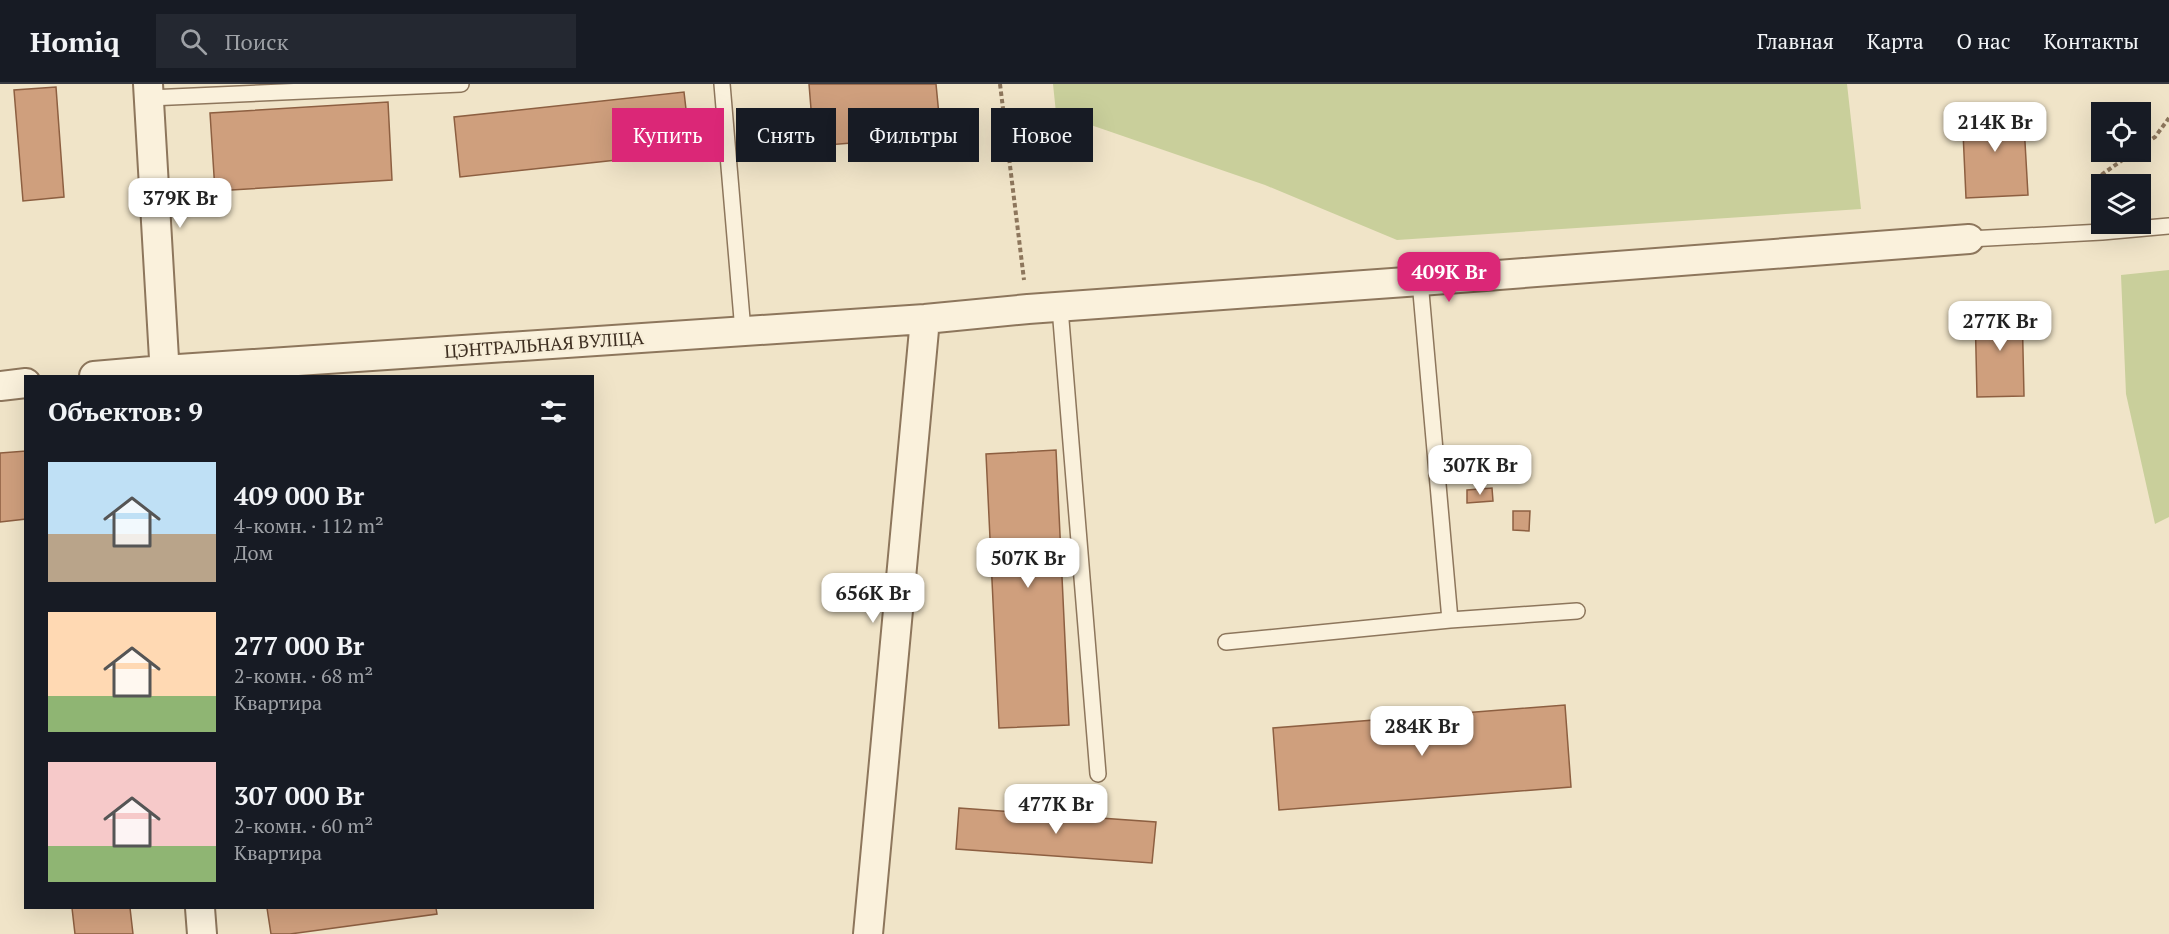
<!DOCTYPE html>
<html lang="ru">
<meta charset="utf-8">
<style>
body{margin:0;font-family:"PT Serif",serif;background:#242831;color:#f1f3f6;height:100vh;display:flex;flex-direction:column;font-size:22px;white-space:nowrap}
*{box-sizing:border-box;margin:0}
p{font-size:20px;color:#9ea1a6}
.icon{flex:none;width:33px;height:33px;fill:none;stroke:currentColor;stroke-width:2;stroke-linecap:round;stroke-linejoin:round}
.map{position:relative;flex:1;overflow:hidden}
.details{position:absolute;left:24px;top:291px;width:570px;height:534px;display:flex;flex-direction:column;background:#171b24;border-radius:0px;box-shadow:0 6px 24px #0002}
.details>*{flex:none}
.guide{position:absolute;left:612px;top:24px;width:570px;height:54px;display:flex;gap:12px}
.fabs{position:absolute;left:2091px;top:18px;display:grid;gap:12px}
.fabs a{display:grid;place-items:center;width:60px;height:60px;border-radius:0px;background:#171b24;box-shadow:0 6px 24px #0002;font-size:30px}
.price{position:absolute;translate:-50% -51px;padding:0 14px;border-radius:12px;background:#fff;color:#222;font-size:20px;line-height:39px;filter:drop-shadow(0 2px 3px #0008)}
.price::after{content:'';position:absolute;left:50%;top:36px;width:18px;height:14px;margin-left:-9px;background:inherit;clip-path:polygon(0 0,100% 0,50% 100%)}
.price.current{background:#db2777;color:#fff}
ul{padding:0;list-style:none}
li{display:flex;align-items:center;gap:18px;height:150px;padding:0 24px}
li span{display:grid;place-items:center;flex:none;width:168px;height:120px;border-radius:0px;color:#555}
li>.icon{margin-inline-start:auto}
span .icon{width:72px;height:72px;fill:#fffc;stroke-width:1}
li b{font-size:26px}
h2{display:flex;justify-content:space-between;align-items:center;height:72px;padding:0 24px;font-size:26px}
.tag{padding:0 21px;border-radius:0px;background:#171b24;box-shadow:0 6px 24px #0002;font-size:21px;line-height:54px}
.tag.current{background:#db2777;color:#fff}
header{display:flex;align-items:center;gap:36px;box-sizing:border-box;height:84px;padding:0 30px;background:#171b24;border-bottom:2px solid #363941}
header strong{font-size:28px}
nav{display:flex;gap:33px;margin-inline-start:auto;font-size:21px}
.search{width:420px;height:54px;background:#242831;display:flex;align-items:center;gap:15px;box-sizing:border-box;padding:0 21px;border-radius:0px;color:#9ea1a6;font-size:22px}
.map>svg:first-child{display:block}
.green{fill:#c9cf9b}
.building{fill:#cf9f7d;stroke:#8d5f41;stroke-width:1.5}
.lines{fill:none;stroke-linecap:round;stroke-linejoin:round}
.service-casing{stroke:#8d765c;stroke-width:18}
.minor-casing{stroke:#8d765c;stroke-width:32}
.path{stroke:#8d765c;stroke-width:4;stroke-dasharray:4.5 3;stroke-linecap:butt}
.service{stroke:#faf1dc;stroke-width:15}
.minor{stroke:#faf1dc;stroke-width:28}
.labels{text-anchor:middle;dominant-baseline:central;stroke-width:5;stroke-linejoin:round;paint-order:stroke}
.street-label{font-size:18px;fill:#3d2e20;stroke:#f7eed8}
</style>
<header>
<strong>Homiq</strong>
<div class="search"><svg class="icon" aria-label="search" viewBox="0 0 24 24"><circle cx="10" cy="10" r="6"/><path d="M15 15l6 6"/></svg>Поиск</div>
<nav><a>Главная</a><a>Карта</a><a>О нас</a><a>Контакты</a></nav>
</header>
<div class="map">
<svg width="2169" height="850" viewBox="0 0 2169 850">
<rect width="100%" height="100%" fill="#f0e4c8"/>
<!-- green -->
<path class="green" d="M1053,0H1847L1861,125L1397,156L1265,101L1056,29Z
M2169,186V433L2155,440L2126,310L2121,191Z"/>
<!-- building -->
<path class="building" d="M809,0H936L941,52L814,62Z
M56,3L64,113L23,117L14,6Z
M684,8L691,68L460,93L454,33Z
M388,18L392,96L215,107L210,29Z
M2023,23L2028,111L1966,114L1962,26Z
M2022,222L2024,312L1977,313L1975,224Z
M1056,366L1069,641L999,644L986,370Z
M26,367V435L0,438V369Z
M1492,404L1493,417L1467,419V406Z
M1513,427H1530L1529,447L1513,446Z
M1565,621L1571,703L1279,726L1273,644Z
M959,724L1156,738L1152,779L956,765Z
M72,824H130L133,850H75Z
M267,824H436L437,830L290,850H271Z"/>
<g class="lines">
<!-- service casing -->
<g class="service-casing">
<path id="service" d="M722,0L743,247
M149,14L461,0
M1969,155L2102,148L2169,142
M1420,197L1450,536L1577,527
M1060,224L1098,690
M1226,558L1450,536"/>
</g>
<!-- minor casing -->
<g class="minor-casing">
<path id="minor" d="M148,0L165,292
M94,292L164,286L925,235L1028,225L1420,197L1969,155
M0,302L26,299
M200,824L202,850
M868,850L925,235"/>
</g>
<!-- path -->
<path class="path" d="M1000,0L1024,196
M2140,63L2155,53L2169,34
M2099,124L2094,96L2134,68"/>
<!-- service -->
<use href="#service" class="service"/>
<!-- minor -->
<use href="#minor" class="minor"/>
</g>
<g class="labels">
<!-- street labels -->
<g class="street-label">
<text transform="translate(544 260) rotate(-4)">ЦЭНТРАЛЬНАЯ ВУЛІЦА</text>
</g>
</g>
</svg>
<div class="fabs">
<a><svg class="icon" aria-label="locate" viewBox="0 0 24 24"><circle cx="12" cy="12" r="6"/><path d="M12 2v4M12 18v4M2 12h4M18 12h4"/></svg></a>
<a><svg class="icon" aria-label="layers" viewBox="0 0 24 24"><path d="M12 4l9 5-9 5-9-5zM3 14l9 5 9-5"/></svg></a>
</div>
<b class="price" style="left:1995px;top:69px">214K Br</b>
<b class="price" style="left:180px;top:145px">379K Br</b>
<b class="price current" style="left:1449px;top:219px">409K Br</b>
<b class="price" style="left:2000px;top:268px">277K Br</b>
<b class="price" style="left:1480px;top:412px">307K Br</b>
<b class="price" style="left:1028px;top:505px">507K Br</b>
<b class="price" style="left:873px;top:540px">656K Br</b>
<b class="price" style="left:1422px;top:673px">284K Br</b>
<b class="price" style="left:1056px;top:751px">477K Br</b>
<div class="guide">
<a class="tag current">Купить</a>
<a class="tag">Снять</a>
<a class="tag">Фильтры</a>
<a class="tag">Новое</a>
</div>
<section class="details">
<h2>Объектов: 9<svg class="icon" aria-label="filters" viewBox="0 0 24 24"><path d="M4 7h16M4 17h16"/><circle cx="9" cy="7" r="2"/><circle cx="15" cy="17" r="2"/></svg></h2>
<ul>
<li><span style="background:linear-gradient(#bfe0f5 60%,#b9a48a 0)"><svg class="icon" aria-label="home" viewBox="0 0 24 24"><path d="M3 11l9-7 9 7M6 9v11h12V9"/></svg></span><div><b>409 000 Br</b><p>4-комн. · 112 m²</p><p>Дом</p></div></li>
<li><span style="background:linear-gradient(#ffd9b3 70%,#8fb573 0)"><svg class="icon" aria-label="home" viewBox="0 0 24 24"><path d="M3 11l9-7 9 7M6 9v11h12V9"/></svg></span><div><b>277 000 Br</b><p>2-комн. · 68 m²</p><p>Квартира</p></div></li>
<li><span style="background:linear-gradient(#f6c9c9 70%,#8fb573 0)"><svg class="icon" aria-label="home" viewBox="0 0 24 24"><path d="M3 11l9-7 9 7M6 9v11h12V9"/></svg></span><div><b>307 000 Br</b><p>2-комн. · 60 m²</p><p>Квартира</p></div></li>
</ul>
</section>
</div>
